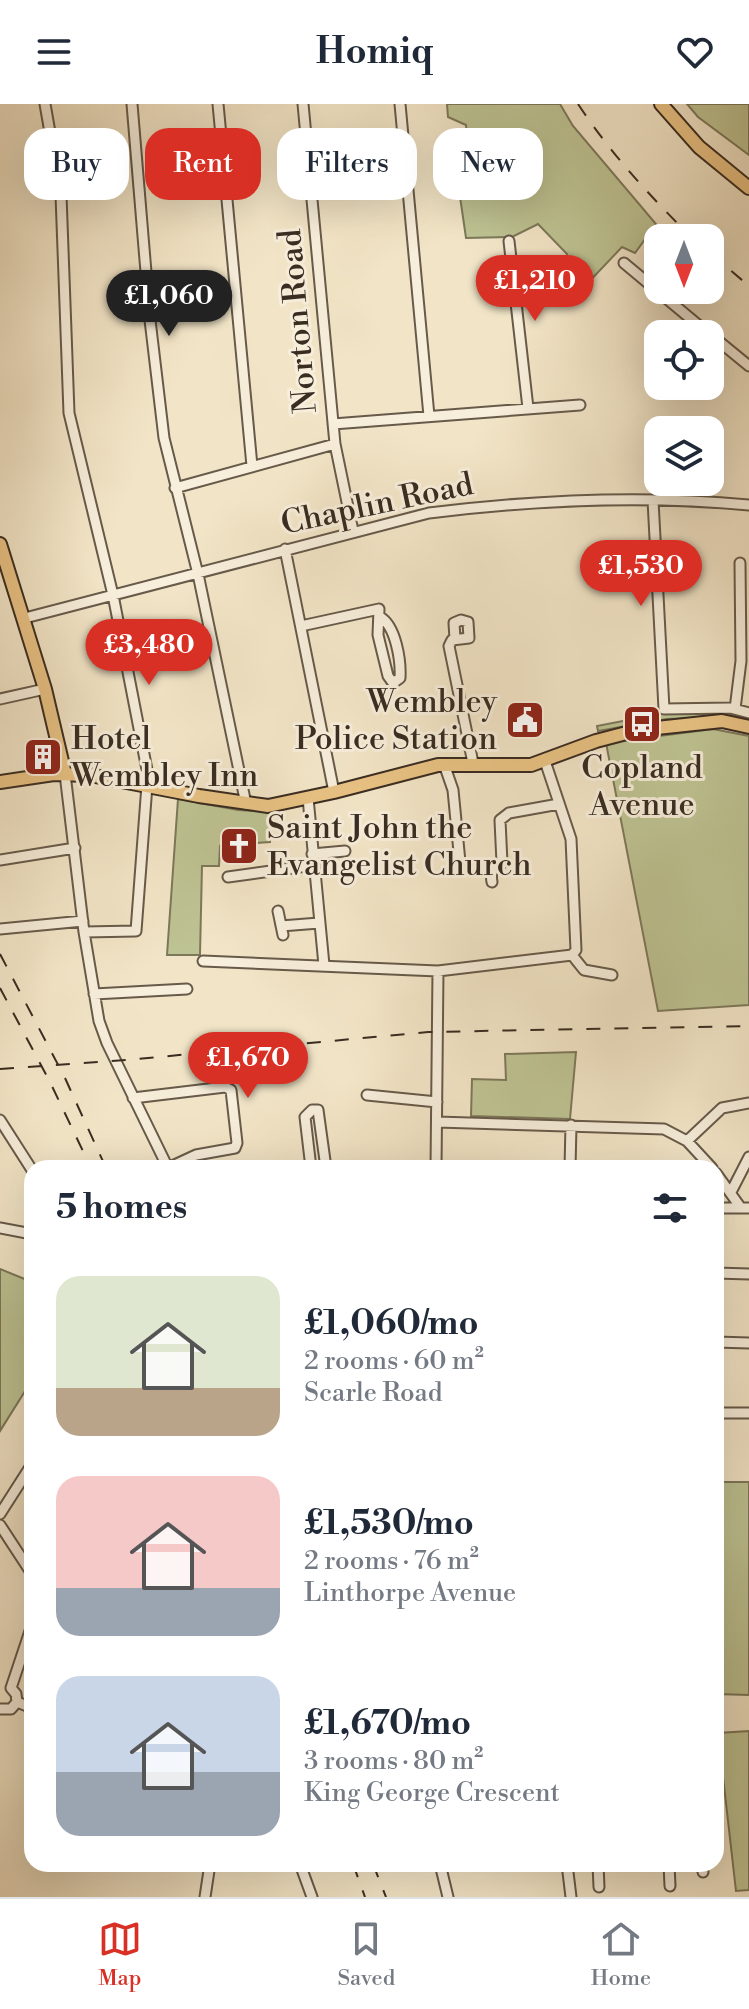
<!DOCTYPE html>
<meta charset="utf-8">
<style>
body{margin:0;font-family:"Libre Bodoni",serif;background:#f2f2f3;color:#1f2937;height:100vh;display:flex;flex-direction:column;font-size:30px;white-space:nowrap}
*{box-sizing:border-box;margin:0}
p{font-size:26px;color:#747a83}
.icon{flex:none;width:44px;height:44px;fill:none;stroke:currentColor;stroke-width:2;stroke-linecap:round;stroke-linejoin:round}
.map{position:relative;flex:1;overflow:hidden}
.side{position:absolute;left:24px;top:1056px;width:700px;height:712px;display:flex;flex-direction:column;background:#fff;border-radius:24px;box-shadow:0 8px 32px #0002}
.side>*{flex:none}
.banner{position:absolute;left:24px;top:24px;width:702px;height:72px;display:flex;gap:16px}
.needle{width:52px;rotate:180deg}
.controls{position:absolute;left:644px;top:120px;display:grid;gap:16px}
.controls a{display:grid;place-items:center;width:80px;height:80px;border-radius:16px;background:#fff;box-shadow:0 8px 32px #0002;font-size:40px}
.price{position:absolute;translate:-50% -68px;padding:0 18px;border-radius:28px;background:#d93025;color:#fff;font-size:26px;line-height:52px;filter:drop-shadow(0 2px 4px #0008)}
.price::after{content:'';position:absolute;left:50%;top:48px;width:24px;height:18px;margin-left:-12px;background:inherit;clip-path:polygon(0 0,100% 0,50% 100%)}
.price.on{background:#222;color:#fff}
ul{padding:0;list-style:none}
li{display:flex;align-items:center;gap:24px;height:200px;padding:0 32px}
li span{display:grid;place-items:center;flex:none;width:224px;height:160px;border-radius:24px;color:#555}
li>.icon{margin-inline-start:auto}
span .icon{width:96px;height:96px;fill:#fffc;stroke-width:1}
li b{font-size:34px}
h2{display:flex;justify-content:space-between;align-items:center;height:96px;padding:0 32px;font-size:34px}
.tag{padding:0 28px;border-radius:24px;background:#fff;box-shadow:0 8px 32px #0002;font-size:28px;line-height:72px}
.tag.on{background:#d93025;color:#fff}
header{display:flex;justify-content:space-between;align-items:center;height:104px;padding:0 32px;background:#fff;font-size:36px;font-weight:700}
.dock{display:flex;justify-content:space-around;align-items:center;height:112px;border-top:2px solid #e0e1e3;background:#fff;font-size:22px;color:#747a83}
.dock a{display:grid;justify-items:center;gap:4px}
.dock .on{color:#d93025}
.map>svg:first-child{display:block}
.green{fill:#bec393;stroke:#7c785a;stroke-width:2}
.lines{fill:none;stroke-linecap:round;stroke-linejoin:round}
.minor-casing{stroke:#675a4a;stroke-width:13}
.major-casing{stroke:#392c21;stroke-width:16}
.minor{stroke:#f7eedb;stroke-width:9}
.major{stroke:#e9c284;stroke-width:12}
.rail{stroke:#392c21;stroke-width:2;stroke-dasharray:14 14;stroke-linecap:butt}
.labels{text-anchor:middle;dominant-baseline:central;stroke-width:6;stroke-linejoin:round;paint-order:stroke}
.street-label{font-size:32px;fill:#392c21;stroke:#f7eedb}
.poi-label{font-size:32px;fill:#392c21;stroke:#f7eedb;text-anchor:start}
</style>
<header><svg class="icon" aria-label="menu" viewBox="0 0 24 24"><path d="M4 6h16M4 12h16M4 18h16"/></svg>Homiq<svg class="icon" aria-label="heart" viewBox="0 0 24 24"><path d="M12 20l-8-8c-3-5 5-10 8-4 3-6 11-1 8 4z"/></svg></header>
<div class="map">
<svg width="749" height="1793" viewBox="0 0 749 1793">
<rect width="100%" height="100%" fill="#f2e5c7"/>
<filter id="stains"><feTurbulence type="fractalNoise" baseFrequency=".0025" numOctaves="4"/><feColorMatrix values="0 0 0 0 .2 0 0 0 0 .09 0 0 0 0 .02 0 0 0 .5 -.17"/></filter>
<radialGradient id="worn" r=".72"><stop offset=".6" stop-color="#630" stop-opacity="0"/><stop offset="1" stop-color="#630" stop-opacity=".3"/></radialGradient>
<!-- green -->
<path class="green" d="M447,0H560L573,22L656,120L635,149L622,143L585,182L573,181L567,150L538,120L512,133L466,134L457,72L469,71L466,21L448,13Z
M687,0H749V51L698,13Z
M726,608L737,609L736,613L667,615L598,627L597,622L659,610Z
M713,625L749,632V901L658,907L606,639Z
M178,695L238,706L270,708V738L256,739L229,725L220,742L219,762H202L200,851H167Z
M576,948L570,1015L471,1012L472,975L506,976L505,950Z
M0,1165L32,1178V1276L0,1327Z
M716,1378H749V1591L716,1590Z
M749,1627V1786L736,1787L718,1629Z"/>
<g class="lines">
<!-- minor casing -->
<g class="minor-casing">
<path id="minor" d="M45,0L61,91L69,309L113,491L150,681
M132,0L150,216L164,334L198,470L246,700
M218,0L252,362
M303,0L335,340L353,427
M400,0L429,312
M509,137L528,304
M624,159L709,230
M710,230L749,262
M333,320L580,301
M175,384L335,340
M653,396L664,605L730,604L749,609
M285,445L334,688
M25,514L429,409C534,396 643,391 749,401
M301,522L379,505L378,531L388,572L393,579L400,574C401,557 396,522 380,513
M455,535L454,519L461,516L468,518L469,534L452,536L449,542L473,659
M0,595L45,585
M735,605L741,557L740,459
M545,657L571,735L576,846L572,851
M444,660L453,686L460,758
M65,670L84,828L99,917L107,939L168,1064
M308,694L324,861
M312,750L345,747
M0,756L75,744
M228,773L314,761
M492,778C490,767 493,765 502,759L500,716L509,709L559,700
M278,807L283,831
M281,822L319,819
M0,825L83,817
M84,828L136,827L147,681
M572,851L584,866L612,871
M203,857L438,867L572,851
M94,890L187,885
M367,991L437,998
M133,994L225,983L231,986L237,1039L235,1044L196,1051L168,1064
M0,1016L32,1066
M437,1018L664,1025L687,1037L712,1064
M687,1037L722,1004L749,999
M311,1064L305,1013L312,1006H318L326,1064
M436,1064L438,867
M570,1064L571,1021
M716,1069L741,1104
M731,1088L749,1053
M716,1104H749
M0,1124L32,1130
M716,1169L749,1170
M716,1238L749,1239
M716,1309H749
M0,1410L32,1360
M0,1421L32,1470
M11,1584L32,1521
M17,1598L32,1604
M0,1605H11L17,1598L16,1590L11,1584
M300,1760L312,1793
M440,1760L448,1793
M567,1760L571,1793
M598,1760L599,1783
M669,1760L670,1782
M702,1760L703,1768
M205,1793L210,1760"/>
</g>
<!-- major casing -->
<g class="major-casing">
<path id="major" d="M661,0L699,43L749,84
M0,440L45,585L65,670
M0,678L54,670L90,671L199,692L268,702L334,688L438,661H531L596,637L638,626L722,617L749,623"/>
</g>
<!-- minor -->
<use href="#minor" class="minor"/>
<!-- major -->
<use href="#major" class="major"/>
<!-- rail -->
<path class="rail" d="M578,0C611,50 650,92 692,134
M710,149L749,182
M0,850L65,974L106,1064
M0,884L50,978L91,1064
M0,965L126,956L428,928L749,922
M353,1760L365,1793
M373,1760L386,1793"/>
</g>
<!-- icons -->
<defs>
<g id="civic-square" transform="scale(2)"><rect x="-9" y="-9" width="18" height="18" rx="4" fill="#8f2418" stroke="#f7eedb"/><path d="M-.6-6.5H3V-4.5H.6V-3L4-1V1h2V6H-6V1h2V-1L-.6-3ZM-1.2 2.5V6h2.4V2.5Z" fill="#fff"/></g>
<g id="bus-square" transform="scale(2)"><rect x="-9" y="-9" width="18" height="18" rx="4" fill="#8f2418" stroke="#f7eedb"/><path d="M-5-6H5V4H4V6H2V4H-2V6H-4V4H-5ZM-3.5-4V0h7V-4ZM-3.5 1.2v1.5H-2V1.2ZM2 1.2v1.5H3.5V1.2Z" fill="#fff"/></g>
<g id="building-square" transform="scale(2)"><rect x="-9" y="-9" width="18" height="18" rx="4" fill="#8f2418" stroke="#f7eedb"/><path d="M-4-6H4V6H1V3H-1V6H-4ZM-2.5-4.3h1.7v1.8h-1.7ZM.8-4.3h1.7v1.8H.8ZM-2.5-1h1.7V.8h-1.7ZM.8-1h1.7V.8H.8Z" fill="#fff"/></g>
<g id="church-square" transform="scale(2)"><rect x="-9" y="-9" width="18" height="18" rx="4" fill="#8f2418" stroke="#f7eedb"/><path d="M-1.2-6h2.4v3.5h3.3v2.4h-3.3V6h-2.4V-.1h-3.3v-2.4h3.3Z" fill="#fff"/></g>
</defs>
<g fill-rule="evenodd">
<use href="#civic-square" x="525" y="616"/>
<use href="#bus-square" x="642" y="620"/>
<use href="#building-square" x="43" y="653"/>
<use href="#church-square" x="239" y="742"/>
</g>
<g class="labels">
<!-- street labels -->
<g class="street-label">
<text transform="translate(298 217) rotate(-95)">Norton Road</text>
<text transform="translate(377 400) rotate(-12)">Chaplin Road</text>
</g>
<!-- poi labels -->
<g class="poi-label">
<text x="497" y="598" text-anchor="end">Wembley<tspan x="497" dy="37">Police Station</tspan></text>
<text x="71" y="635">Hotel<tspan x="71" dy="37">Wembley Inn</tspan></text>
<text x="642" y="664" text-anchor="middle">Copland<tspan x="642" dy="37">Avenue</tspan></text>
<text x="267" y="724">Saint John the<tspan x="267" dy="37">Evangelist Church</tspan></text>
</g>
</g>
<rect width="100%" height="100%" filter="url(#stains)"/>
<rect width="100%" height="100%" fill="url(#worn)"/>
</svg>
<div class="controls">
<a><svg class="needle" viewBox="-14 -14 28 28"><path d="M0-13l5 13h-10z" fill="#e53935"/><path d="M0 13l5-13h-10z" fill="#747a83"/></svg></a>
<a><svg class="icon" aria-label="locate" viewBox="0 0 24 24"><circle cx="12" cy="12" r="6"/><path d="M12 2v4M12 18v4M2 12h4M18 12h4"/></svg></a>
<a><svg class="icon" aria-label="layers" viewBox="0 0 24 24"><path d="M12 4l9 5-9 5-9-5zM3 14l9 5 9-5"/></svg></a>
</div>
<b class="price" style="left:535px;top:219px">£1,210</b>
<b class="price on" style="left:169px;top:234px">£1,060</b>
<b class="price" style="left:641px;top:504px">£1,530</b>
<b class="price" style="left:149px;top:583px">£3,480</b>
<b class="price" style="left:248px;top:996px">£1,670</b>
<div class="banner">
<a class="tag">Buy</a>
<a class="tag on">Rent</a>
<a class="tag">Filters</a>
<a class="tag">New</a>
</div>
<section class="side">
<h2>5 homes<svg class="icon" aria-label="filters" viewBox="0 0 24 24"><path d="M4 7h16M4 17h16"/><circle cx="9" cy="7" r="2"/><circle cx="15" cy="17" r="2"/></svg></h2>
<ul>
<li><span style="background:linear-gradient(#dfe7d0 70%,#b9a48a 0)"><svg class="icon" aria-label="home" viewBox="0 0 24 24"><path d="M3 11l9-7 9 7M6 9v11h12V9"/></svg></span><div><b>£1,060/mo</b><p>2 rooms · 60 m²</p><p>Scarle Road</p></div></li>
<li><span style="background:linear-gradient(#f6c9c9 70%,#9aa5b1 0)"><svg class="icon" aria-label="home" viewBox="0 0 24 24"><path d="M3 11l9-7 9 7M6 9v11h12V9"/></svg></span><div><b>£1,530/mo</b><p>2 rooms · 76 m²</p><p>Linthorpe Avenue</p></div></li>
<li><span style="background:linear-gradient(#c9d6e8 60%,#9aa5b1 0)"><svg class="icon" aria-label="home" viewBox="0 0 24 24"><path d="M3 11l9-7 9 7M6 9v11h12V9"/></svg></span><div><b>£1,670/mo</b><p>3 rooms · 80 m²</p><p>King George Crescent</p></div></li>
</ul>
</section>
</div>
<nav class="dock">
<a class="on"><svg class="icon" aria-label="map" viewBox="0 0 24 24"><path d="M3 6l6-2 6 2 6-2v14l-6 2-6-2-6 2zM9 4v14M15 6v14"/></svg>Map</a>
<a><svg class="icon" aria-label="saved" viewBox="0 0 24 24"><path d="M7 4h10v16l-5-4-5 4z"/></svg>Saved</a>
<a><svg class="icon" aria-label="home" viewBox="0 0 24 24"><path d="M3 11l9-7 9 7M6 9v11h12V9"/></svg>Home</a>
</nav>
